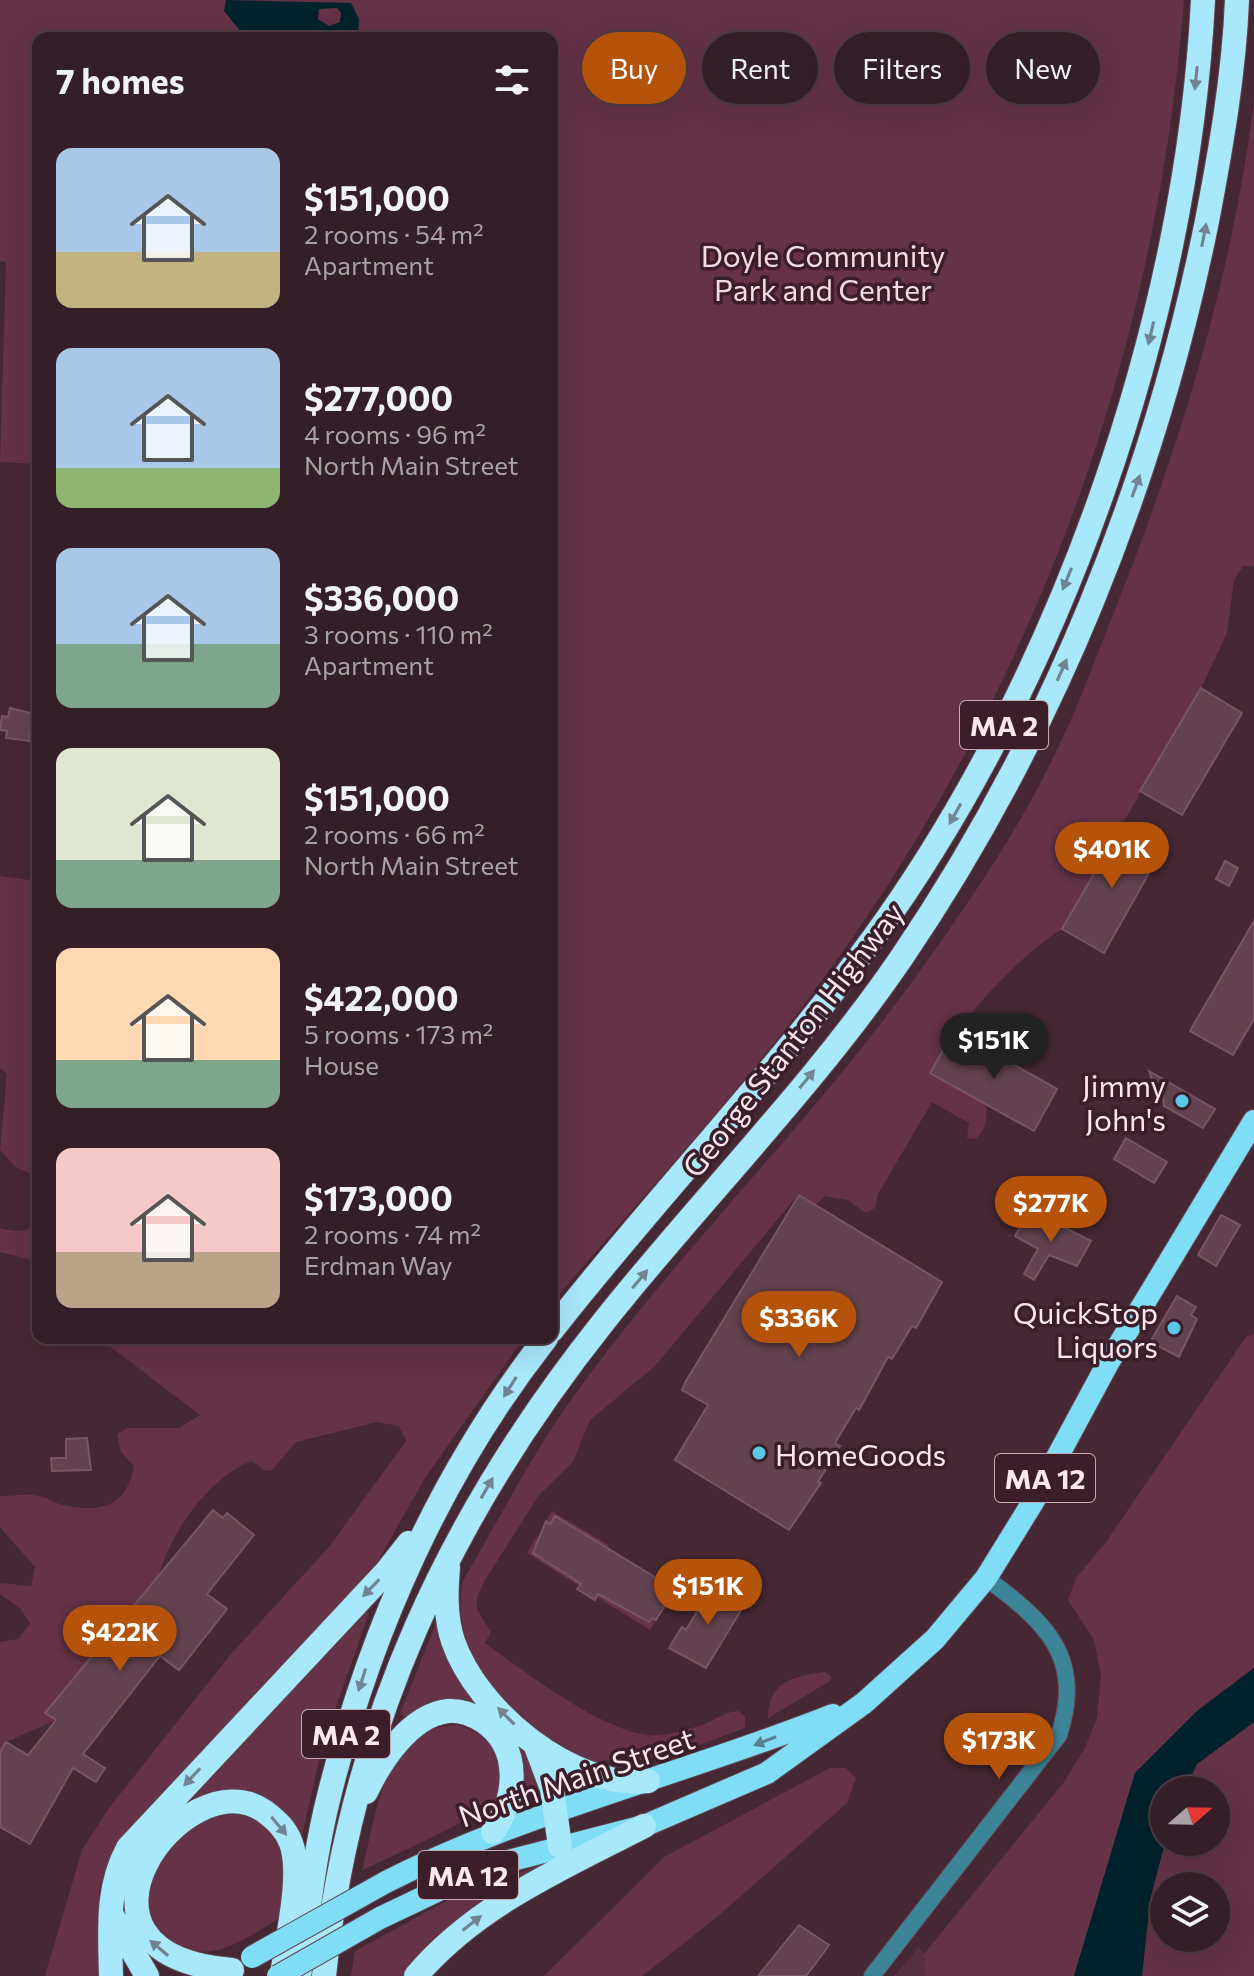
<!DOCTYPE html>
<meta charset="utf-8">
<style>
body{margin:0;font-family:Commissioner,sans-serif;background:#3f2b33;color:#f1f3f6;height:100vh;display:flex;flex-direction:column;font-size:30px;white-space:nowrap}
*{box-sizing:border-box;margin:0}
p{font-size:26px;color:#a9a2a7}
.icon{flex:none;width:44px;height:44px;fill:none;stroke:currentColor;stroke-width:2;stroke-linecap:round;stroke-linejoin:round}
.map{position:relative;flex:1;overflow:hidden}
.details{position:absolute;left:32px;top:32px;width:526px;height:1312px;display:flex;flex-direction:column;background:#341e27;border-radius:16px;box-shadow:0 8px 32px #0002,0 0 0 2px #4e3c44}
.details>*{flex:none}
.top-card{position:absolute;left:582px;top:32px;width:552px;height:72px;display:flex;gap:16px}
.needle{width:52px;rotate:70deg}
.fabs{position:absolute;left:1150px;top:1776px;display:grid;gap:16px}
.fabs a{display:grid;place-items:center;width:80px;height:80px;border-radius:50%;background:#341e27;box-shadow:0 8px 32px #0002,0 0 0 2px #4e3c44;font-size:40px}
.price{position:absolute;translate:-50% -68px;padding:0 18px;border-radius:28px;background:#b45309;color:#fff;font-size:26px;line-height:52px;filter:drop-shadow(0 2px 4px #0008)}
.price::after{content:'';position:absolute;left:50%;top:48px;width:24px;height:18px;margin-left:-12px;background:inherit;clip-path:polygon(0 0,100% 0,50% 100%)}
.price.on{background:#222;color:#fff}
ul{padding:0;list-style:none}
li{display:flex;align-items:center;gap:24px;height:200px;padding:0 24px}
li span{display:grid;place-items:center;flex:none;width:224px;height:160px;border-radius:16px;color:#555}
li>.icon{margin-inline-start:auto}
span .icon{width:96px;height:96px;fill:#fffc;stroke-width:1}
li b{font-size:34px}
h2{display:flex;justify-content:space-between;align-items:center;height:96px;padding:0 24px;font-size:34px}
.pill{padding:0 28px;border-radius:36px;background:#341e27;box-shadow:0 8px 32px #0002,0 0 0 2px #4e3c44;font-size:28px;line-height:72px}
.pill.on{background:#b45309;color:#fff}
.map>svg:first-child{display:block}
.built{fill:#543040}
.green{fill:#653248;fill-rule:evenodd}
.water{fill:#00222c;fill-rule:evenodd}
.building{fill:#644350;stroke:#785664;stroke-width:2}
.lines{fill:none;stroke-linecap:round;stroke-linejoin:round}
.minor-casing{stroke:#634752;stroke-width:18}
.trunk-casing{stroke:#634752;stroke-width:24}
.motorway-casing{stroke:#634752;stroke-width:26}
.minor{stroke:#3c8598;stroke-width:16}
.trunk{stroke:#7fdef6;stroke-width:22}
.motorway{stroke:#a8e8fb;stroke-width:24}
.trunk-bridge-casing{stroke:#634752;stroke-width:24;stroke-linecap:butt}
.trunk-bridge{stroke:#7fdef6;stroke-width:22}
.oneway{fill:#728392}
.oneway2{fill:#5d7e90}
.poi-dot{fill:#59c8e5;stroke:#3b1e2a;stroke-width:3}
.labels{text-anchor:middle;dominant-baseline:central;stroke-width:7;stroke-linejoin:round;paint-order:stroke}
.shield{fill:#3b1e2a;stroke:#c1abb3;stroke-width:2}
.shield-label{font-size:28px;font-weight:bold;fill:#fbe7ee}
.park-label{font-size:30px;fill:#f3dbe3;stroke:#3b1e2a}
.street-label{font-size:30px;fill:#fbe7ee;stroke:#3b1e2a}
.poi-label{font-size:30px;fill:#fbe7ee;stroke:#3b1e2a;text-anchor:end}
</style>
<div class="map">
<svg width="1254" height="1976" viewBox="0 0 1254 1976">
<rect width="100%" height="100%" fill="#462834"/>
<!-- built -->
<path class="built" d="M919,1947L924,1954L926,1976H894Z"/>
<!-- green -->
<path class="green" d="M0,0H1184C1154,382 1017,736 779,1037C707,1128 627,1214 552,1303V38H38V464L0,462L6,262L0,261Z
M1254,101V566H1243L1234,580L1227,633L1201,688L1062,929C1012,961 960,1021 931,1072L986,1104C987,1120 987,1129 975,1139L967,1138L969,1123L932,1102L878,1194L875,1208L866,1213L847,1200L825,1196L816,1205L798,1195L655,1366L590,1420L573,1462L539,1495L485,1580L477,1598V1610L491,1632L485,1643C524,1671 615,1742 662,1735C674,1733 687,1730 699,1726C713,1722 722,1712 738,1711L745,1716V1728C698,1745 654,1766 603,1760L602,1764C532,1740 444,1663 463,1581C499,1519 531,1456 573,1397C678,1251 809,1125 914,979C968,904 1024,823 1062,739C1082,698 1097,654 1114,612C1180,447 1232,278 1254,101Z
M0,876L38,881V1177L15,1167L0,1150L7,1074L0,1068Z
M38,1220V1291L32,1286L36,1261L0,1252V1228C14,1232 29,1234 38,1220Z
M1254,1334V1668L1197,1711L1135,1773L1074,1976H926L924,1954L1064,1782L1085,1748L1097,1718L1101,1675L1094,1640L1068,1600L1076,1578L1106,1542L1246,1337Z
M99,1338H524L425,1478L374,1568L335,1617L121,1838L99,1888L101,1976H45L82,1850L109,1808L230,1655L329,1547L406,1441L399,1426L377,1422L296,1442L272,1470L265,1471L252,1461C209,1477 171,1532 159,1575L45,1712L56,1720L6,1742L0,1752V1642L18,1639L30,1624L21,1609L0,1594V1583L31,1586L35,1567L0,1527V1496C12,1496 27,1493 39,1496C47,1497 54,1503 63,1505C102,1513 126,1507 134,1466L121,1452L117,1434L128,1428H179L200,1415Z
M552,1511L609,1545L607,1548L546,1521Z
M537,1536L542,1538L533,1553L582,1582L579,1586L527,1553Z
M599,1592L649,1622L657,1609L661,1612L650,1630L597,1597Z
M363,1609L369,1613L322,1748L301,1840C266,1801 247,1776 192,1799L189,1795Z
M439,1616L484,1703L406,1719L400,1713Z
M825,1672L831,1676L830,1681L768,1718C768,1682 793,1676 825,1672Z
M1254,1722V1976H1142L1150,1900L1165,1842H1216V1790H1184L1197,1764ZM1164,1886H1216V1938H1164Z
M457,1725C477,1731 501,1744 504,1768C505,1777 499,1791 497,1800H493C478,1820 391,1855 362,1871C376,1815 383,1727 457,1725Z
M514,1740L524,1746L542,1788L522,1794L523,1767Z
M830,1768H846L856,1778L847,1803L717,1917L642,1976H544L664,1857Z
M237,1813C293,1830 286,1867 283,1916C262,1928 240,1945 217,1950C198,1954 185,1951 171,1940C126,1908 156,1848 195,1824C206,1817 224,1816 237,1813Z
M540,1865L419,1958L404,1976H351L355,1951L459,1894Z"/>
<!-- water -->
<path class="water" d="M226,0L351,3L359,19L358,38H246L224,11ZM337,8L341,13L340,22L329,26L318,19L319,9Z
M1254,1668V1722L1197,1764L1184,1790H1164L1165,1842L1150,1900L1142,1976H1074L1135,1773L1197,1711Z"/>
<!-- building -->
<path class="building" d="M1201,688L1242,713L1182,815L1140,791Z
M10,708L38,715V730L31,729L29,741L6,738L7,731L0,730L2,716L8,717Z
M1121,827L1162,850L1104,953L1062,929Z
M1225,861L1238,868L1229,886L1216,879Z
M1254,921V1019L1233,1055L1190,1031Z
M954,1031L1057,1089L1034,1131L930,1073Z
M1149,1071L1215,1109L1203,1128L1164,1106L1163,1095L1156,1092Z
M1126,1138L1167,1162L1154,1183L1114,1159Z
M799,1195L942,1282L916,1328L912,1326L892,1359L888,1357L859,1410L856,1408L835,1443L840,1446L818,1482L821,1483L789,1530L675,1460L708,1405L682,1390L686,1381Z
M1040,1215L1091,1241L1077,1266L1049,1255L1034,1280L1024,1274L1038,1249L1015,1236L1025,1218L1035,1224Z
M1221,1215L1240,1225L1216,1266L1198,1255Z
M1177,1296L1196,1307L1191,1315L1197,1319L1179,1357L1150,1342Z
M87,1438L91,1470L52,1471L51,1458H66V1439Z
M213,1510L223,1518L227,1513L254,1535L207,1594L227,1609L179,1670L160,1656L83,1754L105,1768L96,1782L73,1768L30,1844L0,1827V1752L6,1742L28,1755L56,1720L45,1713Z
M555,1516L671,1587L674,1591L656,1620L652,1618L649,1622L598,1594L595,1600L577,1589L581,1584L533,1553L546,1521L550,1524Z
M714,1583L743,1607L706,1668L669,1648L682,1627L686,1630Z
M799,1925L829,1945L819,1959L806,1976H758Z"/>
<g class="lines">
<!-- minor casing -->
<g class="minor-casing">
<path id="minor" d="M872,1976L1059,1735C1085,1656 1044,1621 986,1578"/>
</g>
<!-- trunk casing -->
<g class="trunk-casing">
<path id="trunk" d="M386,1882C528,1810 685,1774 833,1715
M380,1918L489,1866L644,1826L767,1773L864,1703L935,1639L986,1578L1033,1502L1108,1363L1254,1121"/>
</g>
<!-- motorway casing -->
<g class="motorway-casing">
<path id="motorway" d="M552,1330C657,1196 775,1074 875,936C1062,678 1187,318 1203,0
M448,1567C446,1591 445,1617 453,1641C477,1711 572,1790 648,1781
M535,1744L552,1789L560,1846
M366,1792C380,1762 410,1715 448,1711C460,1710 473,1715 483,1721C522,1747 517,1798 493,1832
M113,1917L147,1976
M232,1970C39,1955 185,1756 264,1811C276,1820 286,1829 291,1843C303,1875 286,1941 282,1976
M111,1976C110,1931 106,1888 128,1848L387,1571L409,1543
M299,1976C308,1916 314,1855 329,1796C370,1631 441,1472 546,1338
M324,1976C350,1727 450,1514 605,1320C702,1198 814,1086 902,957C1052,736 1154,483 1207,221C1221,148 1234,74 1237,0
M416,1976C476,1905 563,1868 644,1826"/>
</g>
<!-- minor -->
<use href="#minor" class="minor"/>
<!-- trunk -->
<use href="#trunk" class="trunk"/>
<!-- motorway -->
<use href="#motorway" class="motorway"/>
<!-- trunk-bridge casing -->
<g class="trunk-bridge-casing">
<path id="trunk-bridge" d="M252,1957L386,1882
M278,1976L380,1918"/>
</g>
<!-- trunk-bridge -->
<use href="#trunk-bridge" class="trunk-bridge"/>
</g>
<!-- one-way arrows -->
<defs><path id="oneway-solid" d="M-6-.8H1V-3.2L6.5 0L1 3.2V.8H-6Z" transform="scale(2)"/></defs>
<g class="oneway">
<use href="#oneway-solid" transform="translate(1196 78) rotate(96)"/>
<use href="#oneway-solid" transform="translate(1204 235) rotate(-79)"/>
<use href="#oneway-solid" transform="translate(1151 333) rotate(103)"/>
<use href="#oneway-solid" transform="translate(1136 486) rotate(-70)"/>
<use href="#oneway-solid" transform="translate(1067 579) rotate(112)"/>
<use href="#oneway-solid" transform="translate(1062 670) rotate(-66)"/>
<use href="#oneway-solid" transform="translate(955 814) rotate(119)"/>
<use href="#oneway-solid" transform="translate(807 1079) rotate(-51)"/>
<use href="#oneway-solid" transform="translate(640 1279) rotate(-50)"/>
<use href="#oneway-solid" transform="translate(510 1387) rotate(122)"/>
<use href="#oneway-solid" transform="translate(487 1488) rotate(-60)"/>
<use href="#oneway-solid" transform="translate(371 1588) rotate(134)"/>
<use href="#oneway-solid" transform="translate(362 1680) rotate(108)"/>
<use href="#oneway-solid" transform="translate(506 1716) rotate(-135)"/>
<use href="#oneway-solid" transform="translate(192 1777) rotate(133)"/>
<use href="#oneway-solid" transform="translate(279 1826) rotate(50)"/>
<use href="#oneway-solid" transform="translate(472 1923) rotate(-38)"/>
<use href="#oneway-solid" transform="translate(159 1948) rotate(-140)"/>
</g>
<use class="oneway2" href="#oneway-solid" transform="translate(765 1741) rotate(159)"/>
<!-- markers -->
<g class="poi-dot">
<circle cx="1182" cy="1101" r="8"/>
<circle cx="1174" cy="1328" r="8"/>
<circle cx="759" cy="1453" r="8"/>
</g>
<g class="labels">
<!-- shield labels -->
<g class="shield">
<rect x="960" y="701" width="88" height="48" rx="6"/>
<rect x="995" y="1454" width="100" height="48" rx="6"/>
<rect x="302" y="1710" width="88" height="48" rx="6"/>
<rect x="418" y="1851" width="100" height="48" rx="6"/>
</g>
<g class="shield-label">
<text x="1004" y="725">MA 2</text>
<text x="1045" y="1478">MA 12</text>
<text x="346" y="1734">MA 2</text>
<text x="468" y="1875">MA 12</text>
</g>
<!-- park labels -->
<g class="park-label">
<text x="823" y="254">Doyle Community<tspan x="823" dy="34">Park and Center</tspan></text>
</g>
<!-- street labels -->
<g class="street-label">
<text transform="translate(792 1039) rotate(-52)">George Stanton Highway</text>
<text transform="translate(576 1776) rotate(-19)">North Main Street</text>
</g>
<!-- poi labels -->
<g class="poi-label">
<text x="1166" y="1084">Jimmy<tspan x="1166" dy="34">John's</tspan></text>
<text x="1158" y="1311">QuickStop<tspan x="1158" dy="34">Liquors</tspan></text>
<text x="775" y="1453" text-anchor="start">HomeGoods</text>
</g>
</g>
</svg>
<div class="fabs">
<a><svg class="needle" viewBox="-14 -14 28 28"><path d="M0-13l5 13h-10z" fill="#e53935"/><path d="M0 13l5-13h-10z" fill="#a9a2a7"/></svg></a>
<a><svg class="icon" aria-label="layers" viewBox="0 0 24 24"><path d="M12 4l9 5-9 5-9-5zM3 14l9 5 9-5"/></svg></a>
</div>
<b class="price" style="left:1112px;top:890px">$401K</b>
<b class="price on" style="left:994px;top:1081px">$151K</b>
<b class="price" style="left:1051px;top:1244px">$277K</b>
<b class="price" style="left:799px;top:1359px">$336K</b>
<b class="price" style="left:708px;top:1627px">$151K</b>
<b class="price" style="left:120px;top:1673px">$422K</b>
<b class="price" style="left:999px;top:1781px">$173K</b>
<div class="top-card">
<a class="pill on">Buy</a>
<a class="pill">Rent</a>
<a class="pill">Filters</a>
<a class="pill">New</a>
</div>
<section class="details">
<h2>7 homes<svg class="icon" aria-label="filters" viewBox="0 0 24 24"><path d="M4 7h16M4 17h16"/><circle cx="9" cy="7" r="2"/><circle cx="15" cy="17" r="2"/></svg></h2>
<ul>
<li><span style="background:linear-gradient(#a9c7e8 65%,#c2b280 0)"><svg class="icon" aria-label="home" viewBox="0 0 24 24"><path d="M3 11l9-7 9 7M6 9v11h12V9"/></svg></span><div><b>$151,000</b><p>2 rooms · 54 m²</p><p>Apartment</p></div></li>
<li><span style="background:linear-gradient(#a9c7e8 75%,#8fb573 0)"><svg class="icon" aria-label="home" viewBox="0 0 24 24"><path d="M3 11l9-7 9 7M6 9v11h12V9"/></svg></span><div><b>$277,000</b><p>4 rooms · 96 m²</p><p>North Main Street</p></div></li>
<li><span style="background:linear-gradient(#a9c7e8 60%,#7fa58c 0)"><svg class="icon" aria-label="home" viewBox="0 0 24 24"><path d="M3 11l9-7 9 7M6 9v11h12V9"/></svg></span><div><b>$336,000</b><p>3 rooms · 110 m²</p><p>Apartment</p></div></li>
<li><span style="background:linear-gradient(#dfe7d0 70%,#7fa58c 0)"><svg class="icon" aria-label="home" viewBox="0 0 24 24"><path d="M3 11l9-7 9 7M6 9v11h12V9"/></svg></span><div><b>$151,000</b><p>2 rooms · 66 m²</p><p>North Main Street</p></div></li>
<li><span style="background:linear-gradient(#ffd9b3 70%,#7fa58c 0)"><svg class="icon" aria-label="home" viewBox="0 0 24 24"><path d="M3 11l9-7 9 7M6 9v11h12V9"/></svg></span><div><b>$422,000</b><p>5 rooms · 173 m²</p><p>House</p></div></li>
<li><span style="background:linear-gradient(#f6c9c9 65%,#b9a48a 0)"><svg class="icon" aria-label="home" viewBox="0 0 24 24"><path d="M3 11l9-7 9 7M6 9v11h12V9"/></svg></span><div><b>$173,000</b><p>2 rooms · 74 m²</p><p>Erdman Way</p></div></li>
</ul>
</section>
</div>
